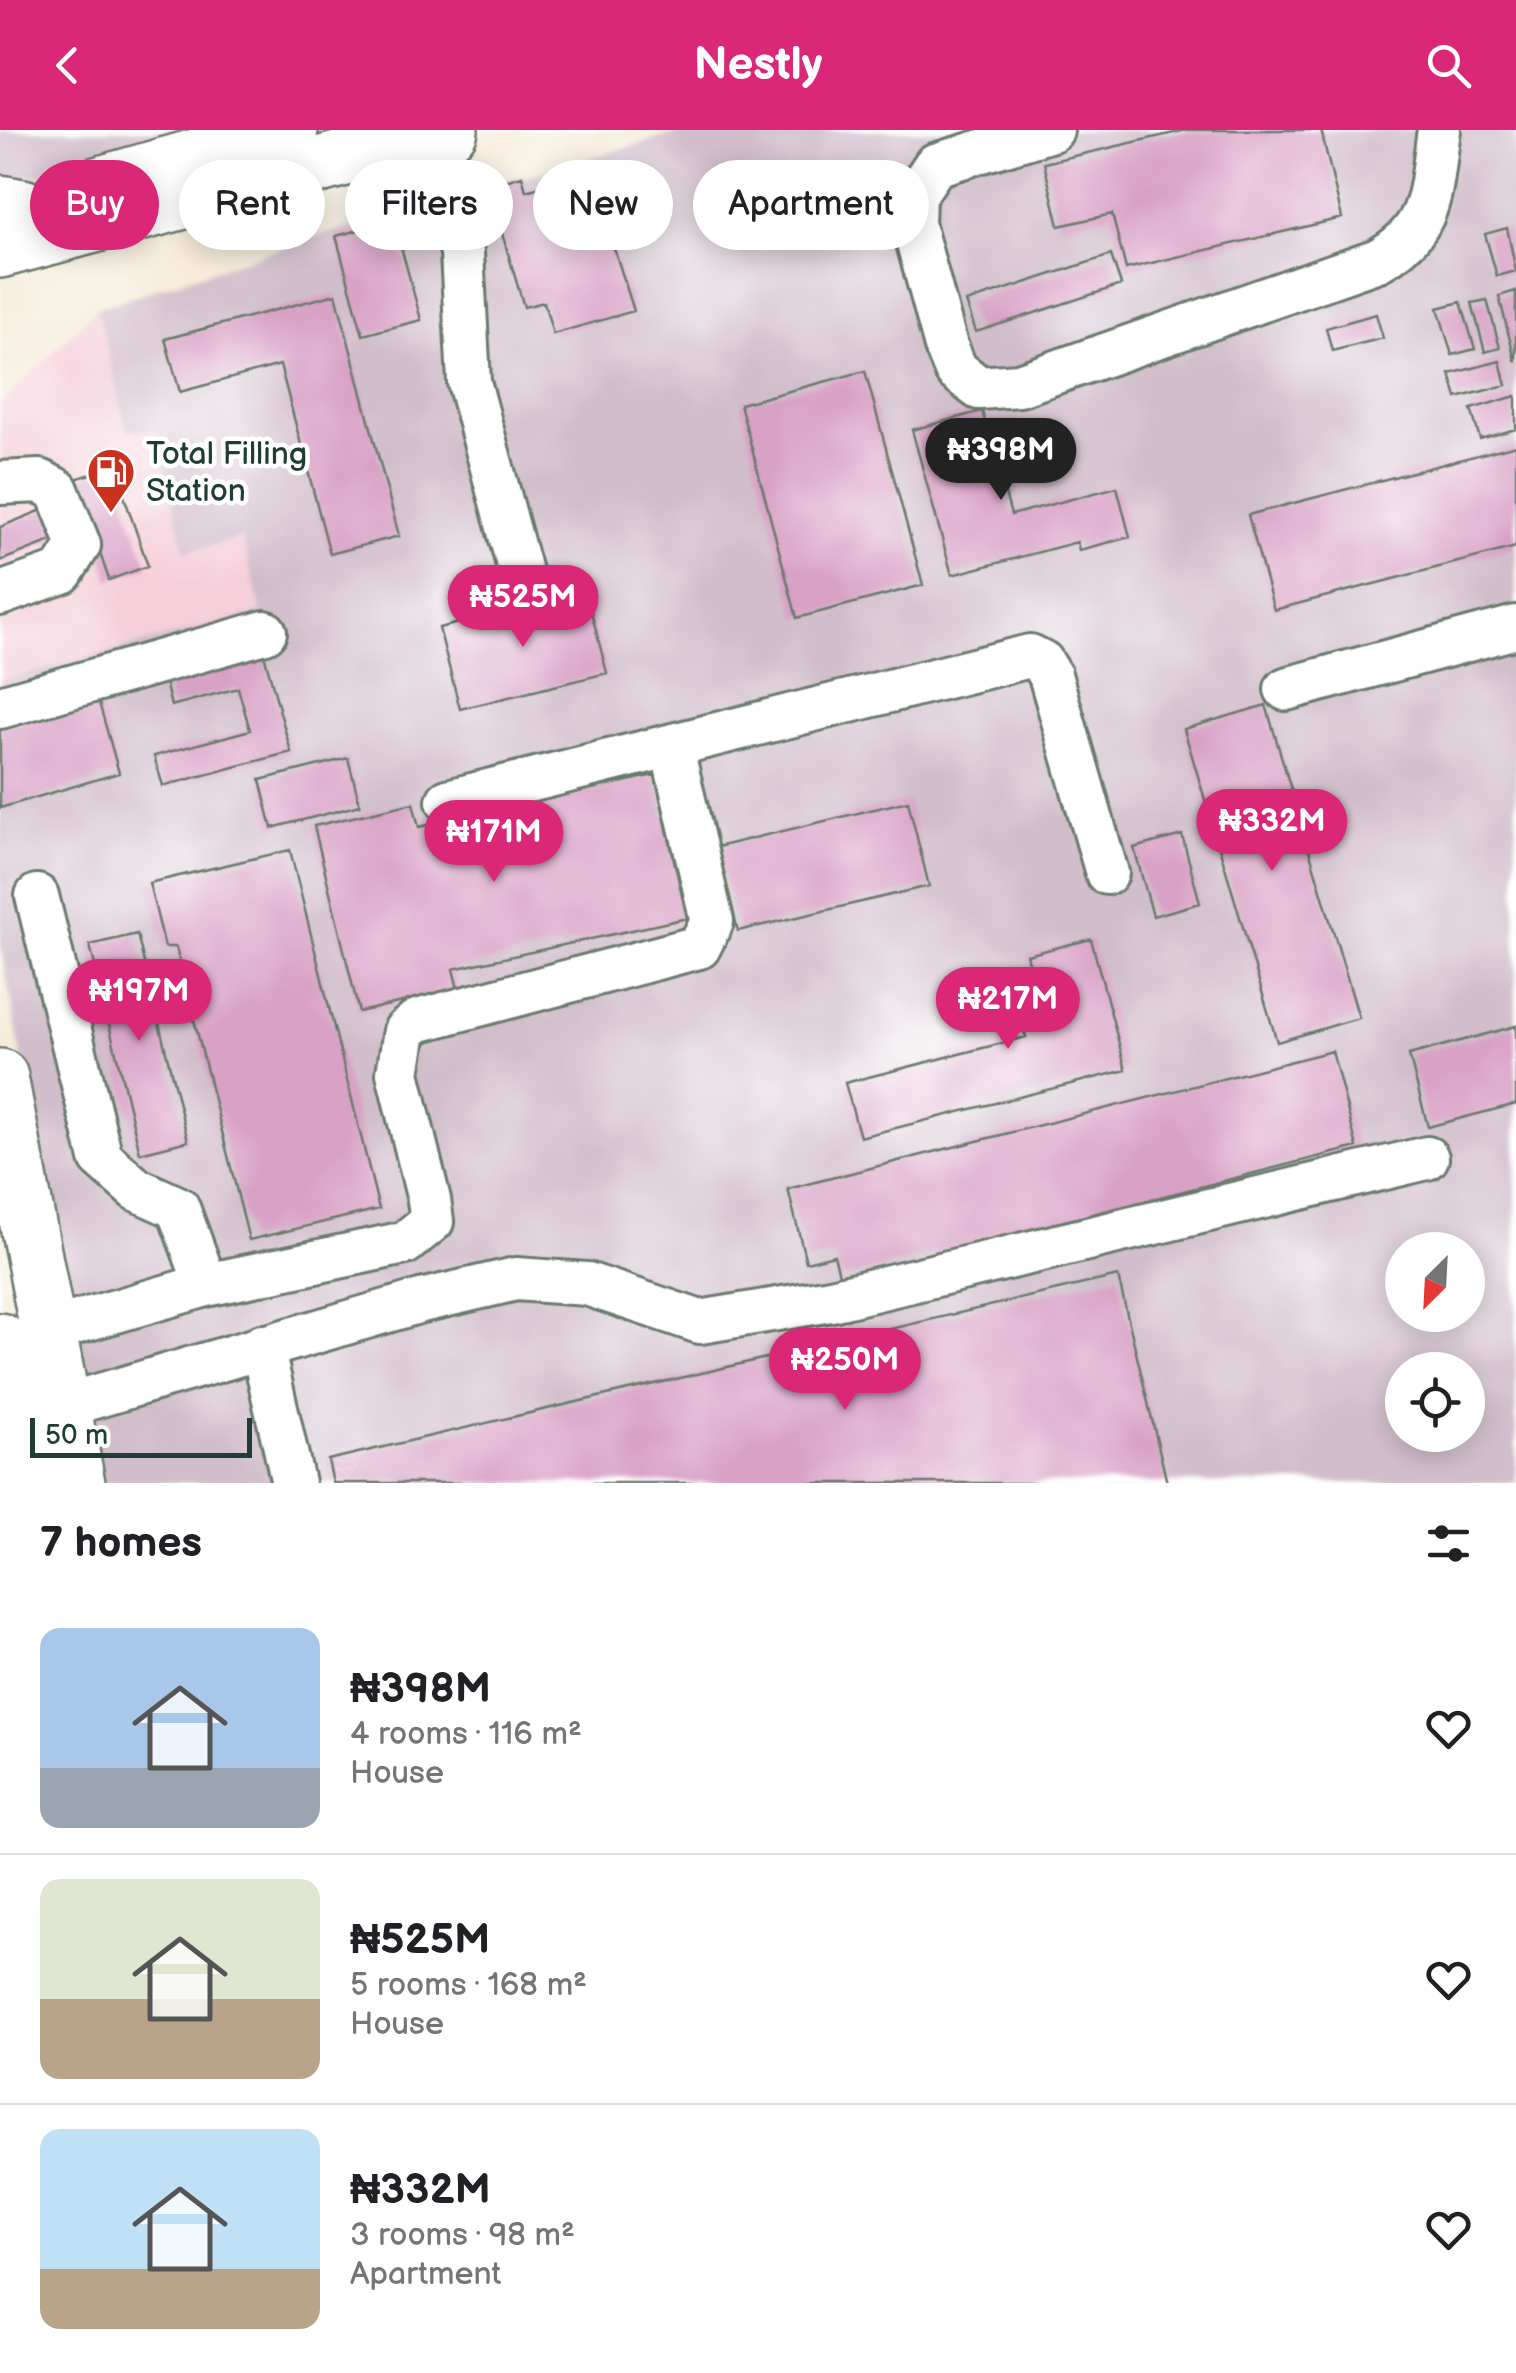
<!DOCTYPE html>
<meta charset="utf-8">
<style>
body{margin:0;font-family:"Balsamiq Sans",sans-serif;background:#f6f6f6;color:#202124;height:100vh;display:flex;flex-direction:column;font-size:38px;white-space:nowrap}
*{box-sizing:border-box;margin:0}
p{font-size:32px;color:#757577}
.icon{flex:none;width:55px;height:55px;fill:none;stroke:currentColor;stroke-width:2;stroke-linecap:round;stroke-linejoin:round}
.map{position:relative;height:1353px;overflow:hidden}
.drawer{display:flex;flex-direction:column;background:#fff;flex:1}
.drawer>*{flex:none}
.top-card{position:absolute;left:30px;top:30px;width:1000px;height:90px;display:flex;gap:20px}
.needle{width:65px;rotate:204deg}
.tools{position:absolute;left:1385px;top:1102px;display:grid;gap:20px}
.tools a{display:grid;place-items:center;width:100px;height:100px;border-radius:50%;background:#fff;box-shadow:0 5px 25px #0003;font-size:50px}
.scale{position:absolute;left:30px;bottom:25px;width:222px;box-sizing:border-box;padding-left:10px;border:5px solid #1f3d34;border-top:0;font-size:28px;line-height:35px;white-space:nowrap;color:#1f3d34;-webkit-text-stroke:8px #fff;paint-order:stroke}
.price{position:absolute;translate:-50% -85px;padding:0 22px;border-radius:35px;background:#db2777;color:#fff;font-size:32px;line-height:65px;filter:drop-shadow(0 2px 5px #0008)}
.price::after{content:'';position:absolute;left:50%;top:60px;width:30px;height:22px;margin-left:-15px;background:inherit;clip-path:polygon(0 0,100% 0,50% 100%)}
.price.current{background:#222;color:#fff}
ul{padding:0;list-style:none}
li{display:flex;align-items:center;gap:30px;height:250px;padding:0 40px}
li+li{border-top:2px solid #e0e0e0}
li span{display:grid;place-items:center;flex:none;width:280px;height:200px;border-radius:20px;color:#555}
li>.icon{margin-inline-start:auto}
span .icon{width:120px;height:120px;fill:#fffc;stroke-width:1}
li b{font-size:42px}
h2{display:flex;justify-content:space-between;align-items:center;height:120px;padding:0 40px;font-size:42px}
.chip{padding:0 35px;border-radius:45px;background:#fff;box-shadow:0 5px 25px #0003;font-size:35px;line-height:90px}
.chip.current{background:#db2777;color:#fff}
header{display:flex;justify-content:space-between;align-items:center;height:130px;padding:0 40px;background:#db2777;color:#fff;font-size:45px;font-weight:600}
.map>svg:first-child{display:block}
.built{fill:#f5cfda}
.industrial{fill:#d1bdcb;fill-rule:evenodd}
.building{fill:#d8a1c6}
.lines{fill:none;stroke-linecap:round;stroke-linejoin:round}
.minor-casing{stroke:#6a7a6d;stroke-width:48}
.major-casing{stroke:#6a7a6d;stroke-width:60}
.minor{stroke:#fff;stroke-width:42}
.major{stroke:#fff;stroke-width:55}
.labels{text-anchor:middle;dominant-baseline:central;stroke-width:9;stroke-linejoin:round;paint-order:stroke}
.poi-label{font-size:32px;fill:#1f3d34;stroke:#fff;text-anchor:start}
</style>
<header><svg class="icon" aria-label="back" viewBox="0 0 24 24"><path d="M15 5l-7 7 7 7"/></svg>Nestly<svg class="icon" aria-label="search" viewBox="0 0 24 24"><circle cx="10" cy="10" r="6"/><path d="M15 15l6 6"/></svg></header>
<div class="map">
<svg width="1516" height="1353" viewBox="0 0 1516 1353">
<rect width="100%" height="100%" fill="#fff"/>
<filter id="ink" filterUnits="userSpaceOnUse"><feTurbulence type="fractalNoise" baseFrequency=".01" numOctaves="2"/><feDisplacementMap in="SourceGraphic" scale="20" xChannelSelector="R" yChannelSelector="G"/><feConvolveMatrix kernelMatrix="1 2 1 2 8 2 1 2 1" color-interpolation-filters="sRGB"/></filter>
<filter id="wash" filterUnits="userSpaceOnUse"><feTurbulence type="fractalNoise" baseFrequency=".0048" numOctaves="4" result="noise"/><feDisplacementMap in="SourceGraphic" scale="40" xChannelSelector="R" yChannelSelector="G"/><feGaussianBlur stdDeviation="2.25" result="paint"/><feColorMatrix in="noise" values="0 0 0 0 0 0 0 0 0 0 0 0 0 0 0 0 0 1.4 0 .05"/><feComposite in="paint" operator="in"/></filter>
<g filter="url(#wash)">
<rect width="100%" height="100%" fill="#f5ebd7"/>
<!-- built -->
<path class="built" d="M97,178L127,300L156,301L185,421L242,408L261,482L0,551V275Z"/>
<!-- industrial -->
<path class="industrial" d="M0,0H191L44,45L0,49Z
M688,0H1516V1353H102L0,812V551L261,482L242,408L185,422L156,302L127,300L97,178L311,108ZM1402,1120H1468V1185H1402ZM1402,1240H1468V1305H1402Z"/>
<g id="blocks">
<!-- building -->
<path class="building" d="M1187,0H1321L1342,88L1126,139L1112,84L1059,96L1044,33Z
M590,43L634,181L553,204L544,172L524,177L488,56L522,46L526,61Z
M394,91L421,190L363,205L336,106Z
M1507,98L1516,141L1497,146L1485,104Z
M1111,125L1121,155L976,202L966,172Z
M1516,161V230H1515L1499,166Z
M336,164L399,406L330,424L280,235L180,262L165,209Z
M1487,170L1500,218L1485,222L1472,173Z
M1461,172L1475,219L1452,225L1438,178Z
M1376,184L1383,208L1332,221L1326,198Z
M1500,231L1506,255L1457,268L1450,244Z
M865,241L923,455L797,488L740,274Z
M1516,266V299L1480,309L1471,279Z
M982,281L1011,385L1117,357L1130,407L1079,420L1077,412L952,445L912,300Z
M1516,315V417L1274,480L1248,385Z
M114,337L148,436L109,450L75,349Z
M52,376L64,406L0,431V397Z
M586,462L607,543L460,579L439,498Z
M262,517L291,622L163,656L154,626L250,600L238,558L171,576L163,544Z
M98,569L119,643L0,678V597Z
M1266,575L1359,888L1277,912L1184,599Z
M348,628L360,675L272,698L260,650Z
M655,645L687,788L453,839L458,859L359,882L314,696L413,673L419,697Z
M908,671L929,756L738,801L717,717Z
M1182,705L1200,773L1153,786L1134,718Z
M290,720L379,1079L249,1110L176,817H165L149,753Z
M137,804L188,1011L140,1023L90,815Z
M1091,809L1126,940L860,1007L845,953L1026,907L1017,876L1039,871L1027,825Z
M1516,896V974L1428,997L1409,925Z
M1332,921L1357,1017L840,1148L834,1125L806,1132L788,1059Z
M1118,1146L1167,1353H333L328,1330Z"/>
</g>
</g>
<g filter="url(#ink)">
<use href="#blocks" fill-opacity="0" stroke="#6a7a6d" stroke-width="2.5"/>
<g class="lines">
<!-- minor casing -->
<g class="minor-casing">
<path id="minor" d="M1052,0L935,35L914,66L913,94L946,216L956,240L979,258L1019,255L1378,130C1435,99 1430,59 1439,0
M434,4L462,123L469,252L524,457
M0,353L40,351L57,360L79,415L62,442L0,464
M1286,559L1516,497
M0,577L265,502
M448,671L1030,526L1042,532L1050,545L1107,743
M37,766L101,1028L136,1059L178,1078L206,1155
M50,1200L206,1155L405,1113L432,1091L429,1070L398,943L405,901L417,891L699,817L712,791L672,618
M262,1216L293,1353
M63,1276L421,1171L516,1149L587,1154L700,1192L831,1170L1427,1028"/>
</g>
<!-- major casing -->
<g class="major-casing">
<path id="major" d="M62,65L290,0
M0,73L23,77
M0,120L450,0
M0,947L77,1353
M0,1211L25,1353"/>
</g>
<!-- minor -->
<use href="#minor" class="minor"/>
<!-- major -->
<use href="#major" class="major"/>
</g>
</g>
<!-- icons -->
<defs>
<g id="fuel-pin" transform="scale(2.5)"><path d="M0 17L-7.5 6A9.5 9.5 0 1 1 7.5 6Z" fill="#c8321e" stroke="#fff"/><path d="M-5.5-6h7V0h2V4h1.3V-2.5L3-4.5l.8-.8L6-3V5H2.5V1h-1V6h-7ZM-4.2-4.7v3.2H.2V-4.7Z" fill="#fff"/></g>
</defs>
<g fill-rule="evenodd">
<use href="#fuel-pin" x="111" y="342"/>
</g>
<g class="labels">
<!-- poi labels -->
<g class="poi-label">
<text x="146" y="324">Total Filling<tspan x="146" dy="37">Station</tspan></text>
</g>
</g>
</svg>
<div class="tools">
<a><svg class="needle" viewBox="-14 -14 28 28"><path d="M0-13l5 13h-10z" fill="#e53935"/><path d="M0 13l5-13h-10z" fill="#757577"/></svg></a>
<a><svg class="icon" aria-label="locate" viewBox="0 0 24 24"><circle cx="12" cy="12" r="6"/><path d="M12 2v4M12 18v4M2 12h4M18 12h4"/></svg></a>
</div>
<div class="scale">50 m</div>
<b class="price current" style="left:1001px;top:373px">₦398M</b>
<b class="price" style="left:523px;top:520px">₦525M</b>
<b class="price" style="left:1272px;top:744px">₦332M</b>
<b class="price" style="left:494px;top:755px">₦171M</b>
<b class="price" style="left:139px;top:914px">₦197M</b>
<b class="price" style="left:1008px;top:922px">₦217M</b>
<b class="price" style="left:845px;top:1283px">₦250M</b>
<div class="top-card">
<a class="chip current">Buy</a>
<a class="chip">Rent</a>
<a class="chip">Filters</a>
<a class="chip">New</a>
<a class="chip">Apartment</a>
</div>
</div>
<section class="drawer">
<h2>7 homes<svg class="icon" aria-label="filters" viewBox="0 0 24 24"><path d="M4 7h16M4 17h16"/><circle cx="9" cy="7" r="2"/><circle cx="15" cy="17" r="2"/></svg></h2>
<ul>
<li><span style="background:linear-gradient(#a9c7e8 70%,#9aa5b1 0)"><svg class="icon" aria-label="home" viewBox="0 0 24 24"><path d="M3 11l9-7 9 7M6 9v11h12V9"/></svg></span><div><b>₦398M</b><p>4 rooms · 116 m²</p><p>House</p></div><svg class="icon" aria-label="heart" viewBox="0 0 24 24"><path d="M12 20l-8-8c-3-5 5-10 8-4 3-6 11-1 8 4z"/></svg></li>
<li><span style="background:linear-gradient(#dfe7d0 60%,#b9a48a 0)"><svg class="icon" aria-label="home" viewBox="0 0 24 24"><path d="M3 11l9-7 9 7M6 9v11h12V9"/></svg></span><div><b>₦525M</b><p>5 rooms · 168 m²</p><p>House</p></div><svg class="icon" aria-label="heart" viewBox="0 0 24 24"><path d="M12 20l-8-8c-3-5 5-10 8-4 3-6 11-1 8 4z"/></svg></li>
<li><span style="background:linear-gradient(#bfe0f5 70%,#b9a48a 0)"><svg class="icon" aria-label="home" viewBox="0 0 24 24"><path d="M3 11l9-7 9 7M6 9v11h12V9"/></svg></span><div><b>₦332M</b><p>3 rooms · 98 m²</p><p>Apartment</p></div><svg class="icon" aria-label="heart" viewBox="0 0 24 24"><path d="M12 20l-8-8c-3-5 5-10 8-4 3-6 11-1 8 4z"/></svg></li>
</ul>
</section>
